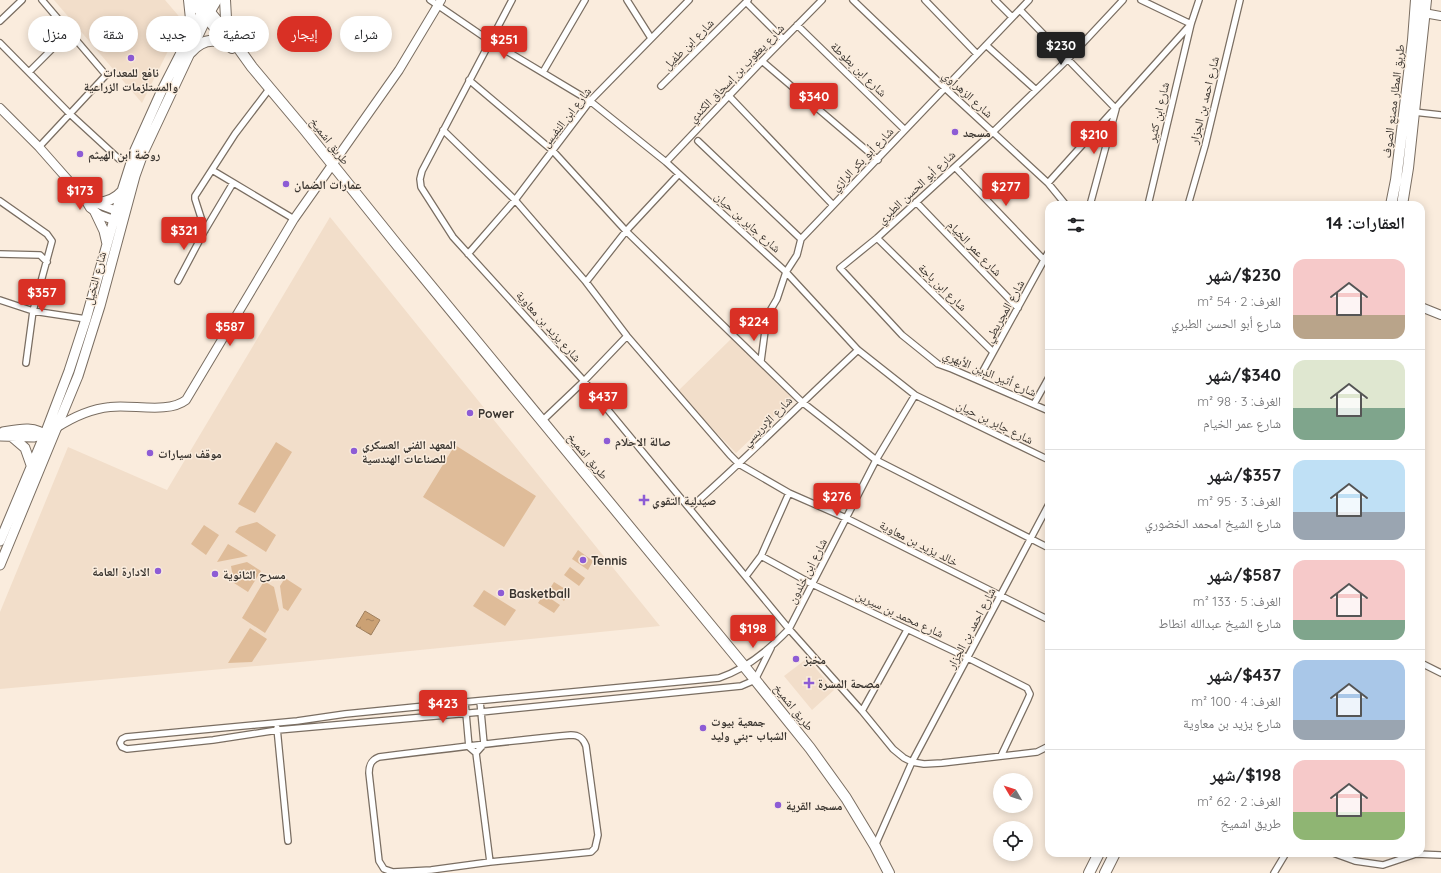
<!DOCTYPE html>
<html lang="ar">
<meta charset="utf-8">
<style>
body{margin:0;font-family:Quicksand,"Noto Naskh Arabic",sans-serif;background:#f6f6f6;color:#202124;direction:rtl;height:100vh;display:flex;flex-direction:column;font-size:15px;white-space:nowrap}
*{box-sizing:border-box;margin:0}
p{font-size:13px;color:#757577}
.icon{flex:none;width:22px;height:22px;fill:none;stroke:currentColor;stroke-width:2;stroke-linecap:round;stroke-linejoin:round}
.map{position:relative;flex:1;overflow:hidden;direction:ltr}
.panel{position:absolute;left:1045px;top:201px;width:380px;height:656px;display:flex;flex-direction:column;background:#fff;border-radius:12px;box-shadow:0 2px 10px #0003;direction:rtl}
.panel>*{flex:none}
.guide{position:absolute;left:12px;top:16px;width:380px;height:36px;direction:rtl;display:flex;gap:8px}
.needle{width:26px;rotate:309deg}
.controls{position:absolute;left:993px;top:773px;display:grid;gap:8px}
.controls a{display:grid;place-items:center;width:40px;height:40px;border-radius:50%;background:#fff;box-shadow:0 2px 10px #0003;font-size:20px}
.price{position:absolute;translate:-50% -34px;padding:0 9px;border-radius:4px;background:#d93025;color:#fff;font-size:13px;line-height:26px;filter:drop-shadow(0 1px 2px #0008)}
.price::after{content:'';position:absolute;left:50%;top:24px;width:12px;height:9px;margin-left:-6px;background:inherit;clip-path:polygon(0 0,100% 0,50% 100%)}
.price.selected{background:#222;color:#fff}
ul{padding:0;list-style:none}
li{display:flex;align-items:center;gap:12px;height:100px;padding:0 20px}
li+li{border-top:1px solid #e0e0e0}
li span{display:grid;place-items:center;flex:none;width:112px;height:80px;border-radius:12px;color:#555}
li>.icon{margin-inline-start:auto}
span .icon{width:48px;height:48px;fill:#fffc;stroke-width:1}
li b{font-size:17px}
h2{display:flex;justify-content:space-between;align-items:center;height:48px;padding:0 20px;font-size:17px}
.tag{padding:0 14px;border-radius:18px;background:#fff;box-shadow:0 2px 10px #0003;font-size:14px;line-height:36px}
.tag.selected{background:#d93025;color:#fff}
.map>svg:first-child{display:block}
.built{fill:#f2deca}
.grass{fill:#dfbc99}
.water{fill:url(#water-ripples);stroke:#9f805f}
.lines{fill:none;stroke-linecap:round;stroke-linejoin:round}
.street-casing{stroke:#7a6e62;stroke-width:8}
.secondary-casing{stroke:#7a6e62;stroke-width:10}
.primary-casing{stroke:#7a6e62;stroke-width:11}
.highway-casing{stroke:#7a6e62;stroke-width:12}
.street{stroke:#fff;stroke-width:5.5}
.secondary{stroke:#fff;stroke-width:8}
.primary{stroke:#fff;stroke-width:9}
.highway{stroke:#fff;stroke-width:10}
.poi-dot{fill:#8d5cd5;stroke:#faecdd;stroke-width:1.5}
.labels{text-anchor:middle;dominant-baseline:central;stroke-width:3;stroke-linejoin:round;paint-order:stroke}
.street-label{font-size:12px;fill:#39342f;stroke:#faecdd}
.poi-label{font-size:12px;font-weight:bold;fill:#39342f;stroke:#faecdd;text-anchor:start}
</style>
<div class="map">
<svg width="1441" height="873" viewBox="0 0 1441 873">
<defs>
<pattern id="water-ripples" width="26" height="14" patternUnits="userSpaceOnUse"><rect width="26" height="14" fill="#cba174"/><path d="M2 4q2-2 4 0t4 0M15 11q2-2 4 0t4 0" fill="none" stroke="#a68460"/></pattern>
</defs>
<rect width="100%" height="100%" fill="#faecdd"/>
<!-- built -->
<path class="built" d="M54,0H165L183,21L142,103Z
M330,217L660,626L300,662L0,689V612L68,447L167,490Z
M732,338L794,398L736,453L677,392Z
M808,659L834,690L812,710L784,676L805,660Z"/>
<!-- grass -->
<path class="grass" d="M276,442L292,452L255,513L238,504Z
M455,445L536,496L504,547L423,497Z
M257,522L276,535L266,552L235,532L239,527Z
M204,525L219,535L206,555L191,544Z
M228,544L248,556L217,562Z
M578,550L593,561L588,570L572,559Z
M247,562L261,571L248,592L234,583L231,566Z
M570,567L585,578L579,586L564,575Z
M285,578L302,589L288,611L283,608L280,586Z
M264,581L274,587L279,610L265,633L242,618Z
M554,582L570,592L564,601L549,590Z
M484,590L516,610L505,626L473,606Z
M544,594L560,605L554,613L538,603Z
M250,628L267,639L252,662L228,663Z"/>
<!-- water -->
<path class="water" d="M365,611L380,620L371,635L356,626Z"/>
<g class="lines">
<!-- street casing -->
<g class="street-casing">
<path id="street" d="M430,0L490,41L590,101L666,162L786,272L858,350L915,395L1049,460
M512,0L422,171L420,179L421,187L453,237L584,381L789,629L862,711L893,749L904,758L912,762L924,764L942,763L1037,752L1049,746
M627,0L651,38
M853,0L945,88L1048,183L1066,205
M925,0L977,54
M995,0L1012,17
M1141,0L1191,24
M746,2L783,39
M1020,10L1116,109L1090,205
M0,21L22,0
M797,25L905,130
M0,43L70,114L119,159
M986,45L1036,90
M762,61L878,160
M29,72L69,32
M543,72L585,0
M469,80L553,151L626,231L802,402L876,460L1049,548
M661,86L748,0
M728,95L833,205
M1414,112L1441,115
M443,130L515,200L586,282L627,336L730,455L739,464L789,493L846,518L1049,620
M698,141L801,239
M39,147L106,75L42,0
M666,162L762,61L822,0
M955,167L1044,260
M212,170L294,219
M1048,183L1191,24
M0,201L47,234L52,241L33,311L26,363
M916,202L1018,308
M1148,205L1191,24L1199,0
M1188,205L1205,146L1240,0
M205,230L195,199V196L235,134L270,88
M877,238L993,352
M0,254L40,255L47,262
M468,254L515,200L590,101L689,0
M178,281L205,230L233,183
M586,282L626,231L679,174
M0,300L33,311L86,319
M761,361L767,316L777,299L786,272L797,255L801,239L1029,0
M978,380L1049,251
M1034,404L1049,377
M1049,411L952,369L938,364L902,335L840,268L877,238L993,132L1067,60L1123,0
M542,421L584,381L627,336
M690,508C748,457 802,402 858,350
M761,556L812,584L968,658L1027,688L1030,694L1028,699L1001,756
M746,576L761,556L789,493
M771,648L755,680L741,686L481,712L278,730L213,740L127,749L122,747L120,743L122,739L126,737L297,721L345,714L465,702L719,678C746,669 769,650 789,629L876,460L915,395
M1421,663L1441,673
M465,702L469,747L476,753L490,862
M862,711L907,630
M277,728L288,841
M571,735C579,735 583,738 586,746L598,835L595,848L591,852L490,862L431,870L393,872L384,869L379,861L369,773C369,765 371,760 379,757C443,749 507,741 571,735Z
M476,753L484,744L480,701
M875,846L912,762L1049,504
M1333,853L1355,861L1383,865L1416,854L1441,855
M1274,873L1286,853"/>
</g>
<!-- secondary casing -->
<g class="secondary-casing">
<path id="secondary" d="M1424,13L1441,16
M0,108L39,147L84,198L90,208L100,215L119,222
M93,202L122,213
M1421,307L1441,315
M56,428C73,417 90,409 110,407C132,404 168,414 186,400L294,219L399,70L441,0"/>
</g>
<!-- primary casing -->
<g class="primary-casing">
<path id="primary" d="M94,202C105,203 114,200 122,191
M95,212L104,231L107,244
M3,432C19,429 35,425 48,437
M0,436L34,437L48,433
M11,436L25,448L31,465
M0,541L45,434L69,371L86,319L122,191L135,150L162,90L208,0
M0,565L78,376L100,306L135,176L144,151L206,19L217,0"/>
</g>
<!-- highway casing -->
<g class="highway-casing">
<path id="highway" d="M189,0L191,19L190,35
M191,0L223,37
M200,0L232,39L252,67L304,129L398,246L744,666L810,748L846,798L875,846L889,873
M225,0L226,18L230,34
M191,52C203,38 217,37 232,48
M1391,205L1396,180L1413,40L1416,0
M1402,205L1408,168L1426,0
M1089,873L1099,853
M1105,873L1115,853"/>
</g>
<!-- street -->
<use href="#street" class="street"/>
<!-- secondary -->
<use href="#secondary" class="secondary"/>
<!-- primary -->
<use href="#primary" class="primary"/>
<!-- highway -->
<use href="#highway" class="highway"/>
</g>
<!-- markers -->
<g class="poi-dot">
<circle cx="131" cy="58" r="4"/>
<circle cx="955" cy="132" r="4"/>
<circle cx="80" cy="154" r="4"/>
<circle cx="286" cy="184" r="4"/>
<circle cx="470" cy="413" r="4"/>
<circle cx="607" cy="441" r="4"/>
<circle cx="354" cy="451" r="4"/>
<circle cx="150" cy="453" r="4"/>
<path d="M642 494h4v4h4v4h-4v4h-4v-4h-4v-4h4z"/>
<circle cx="583" cy="560" r="4"/>
<circle cx="158" cy="571" r="4"/>
<circle cx="215" cy="574" r="4"/>
<circle cx="501" cy="593" r="4"/>
<circle cx="796" cy="659" r="4"/>
<path d="M807 677h4v4h4v4h-4v4h-4v-4h-4v-4h4z"/>
<circle cx="703" cy="728" r="4"/>
<circle cx="778" cy="805" r="4"/>
</g>
<g class="labels">
<!-- street labels -->
<g class="street-label">
<text transform="translate(688 44) rotate(-45)">شارع ابن طفيل</text>
<text transform="translate(859 69) rotate(44)">شارع ابن بطوطة</text>
<text transform="translate(736 73) rotate(-46)">شارع يعقوب بن إسحاق الكندي</text>
<text transform="translate(968 94) rotate(42)">شارع الزهراوي</text>
<text transform="translate(1204 100) rotate(-76)">شارع احمد بن الجزار</text>
<text transform="translate(1393 101) rotate(-83)">طريق المطار مصنع الصوف</text>
<text transform="translate(1158 112) rotate(-77)">شارع ابن كثير</text>
<text transform="translate(566 117) rotate(-52)">شارع ابن النفيس</text>
<text transform="translate(330 141) rotate(52)">طريق اشميخ</text>
<text transform="translate(862 159) rotate(-46)">شارع أبو بكر الرازي</text>
<text transform="translate(916 187) rotate(-43)">شارع أبو الحسن الطبري</text>
<text transform="translate(748 222) rotate(42)">شارع جابر بن حيان</text>
<text transform="translate(975 248) rotate(46)">شارع عمر الخيام</text>
<text transform="translate(95 278) rotate(-75)">شارع النخيل</text>
<text transform="translate(943 287) rotate(44)">شارع ابن باجة</text>
<text transform="translate(1004 311) rotate(-61)">شارع المجريطي</text>
<text transform="translate(549 326) rotate(48)">شارع يزيد بن معاوية</text>
<text transform="translate(990 373) rotate(23)">شارع أثير الدين الأبهري</text>
<text transform="translate(767 421) rotate(-45)">شارع الإدريسي</text>
<text transform="translate(995 422) rotate(26)">شارع جابر بن حيان</text>
<text transform="translate(588 456) rotate(50)">طريق اشميخ</text>
<text transform="translate(919 543) rotate(27)">خالد يزيد بن معاوية</text>
<text transform="translate(807 571) rotate(-63)">شارع ابن خلدون</text>
<text transform="translate(900 614) rotate(25)">شارع محمد بن سيرين</text>
<text transform="translate(971 628) rotate(-62)">شارع احمد بن الجزار</text>
<text transform="translate(794 707) rotate(51)">طريق اشميخ</text>
</g>
<!-- poi labels -->
<g class="poi-label">
<text x="131" y="72" text-anchor="middle">نافع للمعدات<tspan x="131" dy="14">والمستلزمات الزراعية</tspan></text>
<text x="963" y="132">مسجد</text>
<text x="88" y="154">روضة ابن الهيثم</text>
<text x="294" y="184">عمارات الضمان</text>
<text x="478" y="413">Power</text>
<text x="615" y="441">صالة الاحلام</text>
<text x="362" y="444">المعهد الفني العسكري<tspan x="362" dy="14">للصناعات الهندسية</tspan></text>
<text x="158" y="453">موقف سيارات</text>
<text x="652" y="500">صيدلية التقوي</text>
<text x="591" y="560">Tennis</text>
<text x="150" y="571" text-anchor="end">الادارة العامة</text>
<text x="223" y="574">مسرح الثانوية</text>
<text x="509" y="593">Basketball</text>
<text x="804" y="659">مخبز</text>
<text x="818" y="683">مصحة المسرة</text>
<text x="711" y="721">جمعية بيوت<tspan x="711" dy="14">الشباب -بني وليد</tspan></text>
<text x="786" y="805">مسجد القرية</text>
</g>
</g>
</svg>
<div class="controls">
<a><svg class="needle" viewBox="-14 -14 28 28"><path d="M0-13l5 13h-10z" fill="#e53935"/><path d="M0 13l5-13h-10z" fill="#757577"/></svg></a>
<a><svg class="icon" aria-label="locate" viewBox="0 0 24 24"><circle cx="12" cy="12" r="6"/><path d="M12 2v4M12 18v4M2 12h4M18 12h4"/></svg></a>
</div>
<b class="price" style="left:504px;top:60px">$251</b>
<b class="price selected" style="left:1061px;top:66px">$230</b>
<b class="price" style="left:814px;top:117px">$340</b>
<b class="price" style="left:1094px;top:155px">$210</b>
<b class="price" style="left:1006px;top:207px">$277</b>
<b class="price" style="left:80px;top:211px">$173</b>
<b class="price" style="left:184px;top:251px">$321</b>
<b class="price" style="left:42px;top:313px">$357</b>
<b class="price" style="left:754px;top:342px">$224</b>
<b class="price" style="left:230px;top:347px">$587</b>
<b class="price" style="left:603px;top:417px">$437</b>
<b class="price" style="left:837px;top:517px">$276</b>
<b class="price" style="left:753px;top:649px">$198</b>
<b class="price" style="left:443px;top:724px">$423</b>
<div class="guide">
<a class="tag">شراء</a>
<a class="tag selected">إيجار</a>
<a class="tag">تصفية</a>
<a class="tag">جديد</a>
<a class="tag">شقة</a>
<a class="tag">منزل</a>
</div>
<section class="panel">
<h2>العقارات: 14<svg class="icon" aria-label="filters" viewBox="0 0 24 24"><path d="M4 7h16M4 17h16"/><circle cx="9" cy="7" r="2"/><circle cx="15" cy="17" r="2"/></svg></h2>
<ul>
<li><span style="background:linear-gradient(#f6c9c9 70%,#b9a48a 0)"><svg class="icon" aria-label="home" viewBox="0 0 24 24"><path d="M3 11l9-7 9 7M6 9v11h12V9"/></svg></span><div><b>$230/شهر</b><p>الغرف: 2 · 54 m²</p><p>شارع أبو الحسن الطبري</p></div></li>
<li><span style="background:linear-gradient(#dfe7d0 60%,#7fa58c 0)"><svg class="icon" aria-label="home" viewBox="0 0 24 24"><path d="M3 11l9-7 9 7M6 9v11h12V9"/></svg></span><div><b>$340/شهر</b><p>الغرف: 3 · 98 m²</p><p>شارع عمر الخيام</p></div></li>
<li><span style="background:linear-gradient(#bfe0f5 65%,#9aa5b1 0)"><svg class="icon" aria-label="home" viewBox="0 0 24 24"><path d="M3 11l9-7 9 7M6 9v11h12V9"/></svg></span><div><b>$357/شهر</b><p>الغرف: 3 · 95 m²</p><p>شارع الشيخ امحمد الخضوري</p></div></li>
<li><span style="background:linear-gradient(#f6c9c9 75%,#7fa58c 0)"><svg class="icon" aria-label="home" viewBox="0 0 24 24"><path d="M3 11l9-7 9 7M6 9v11h12V9"/></svg></span><div><b>$587/شهر</b><p>الغرف: 5 · 133 m²</p><p>شارع الشيخ عبدالله انطاط</p></div></li>
<li><span style="background:linear-gradient(#a9c7e8 75%,#9aa5b1 0)"><svg class="icon" aria-label="home" viewBox="0 0 24 24"><path d="M3 11l9-7 9 7M6 9v11h12V9"/></svg></span><div><b>$437/شهر</b><p>الغرف: 4 · 100 m²</p><p>شارع يزيد بن معاوية</p></div></li>
<li><span style="background:linear-gradient(#f6c9c9 65%,#8fb573 0)"><svg class="icon" aria-label="home" viewBox="0 0 24 24"><path d="M3 11l9-7 9 7M6 9v11h12V9"/></svg></span><div><b>$198/شهر</b><p>الغرف: 2 · 62 m²</p><p>طريق اشميخ</p></div></li>
</ul>
</section>
</div>
